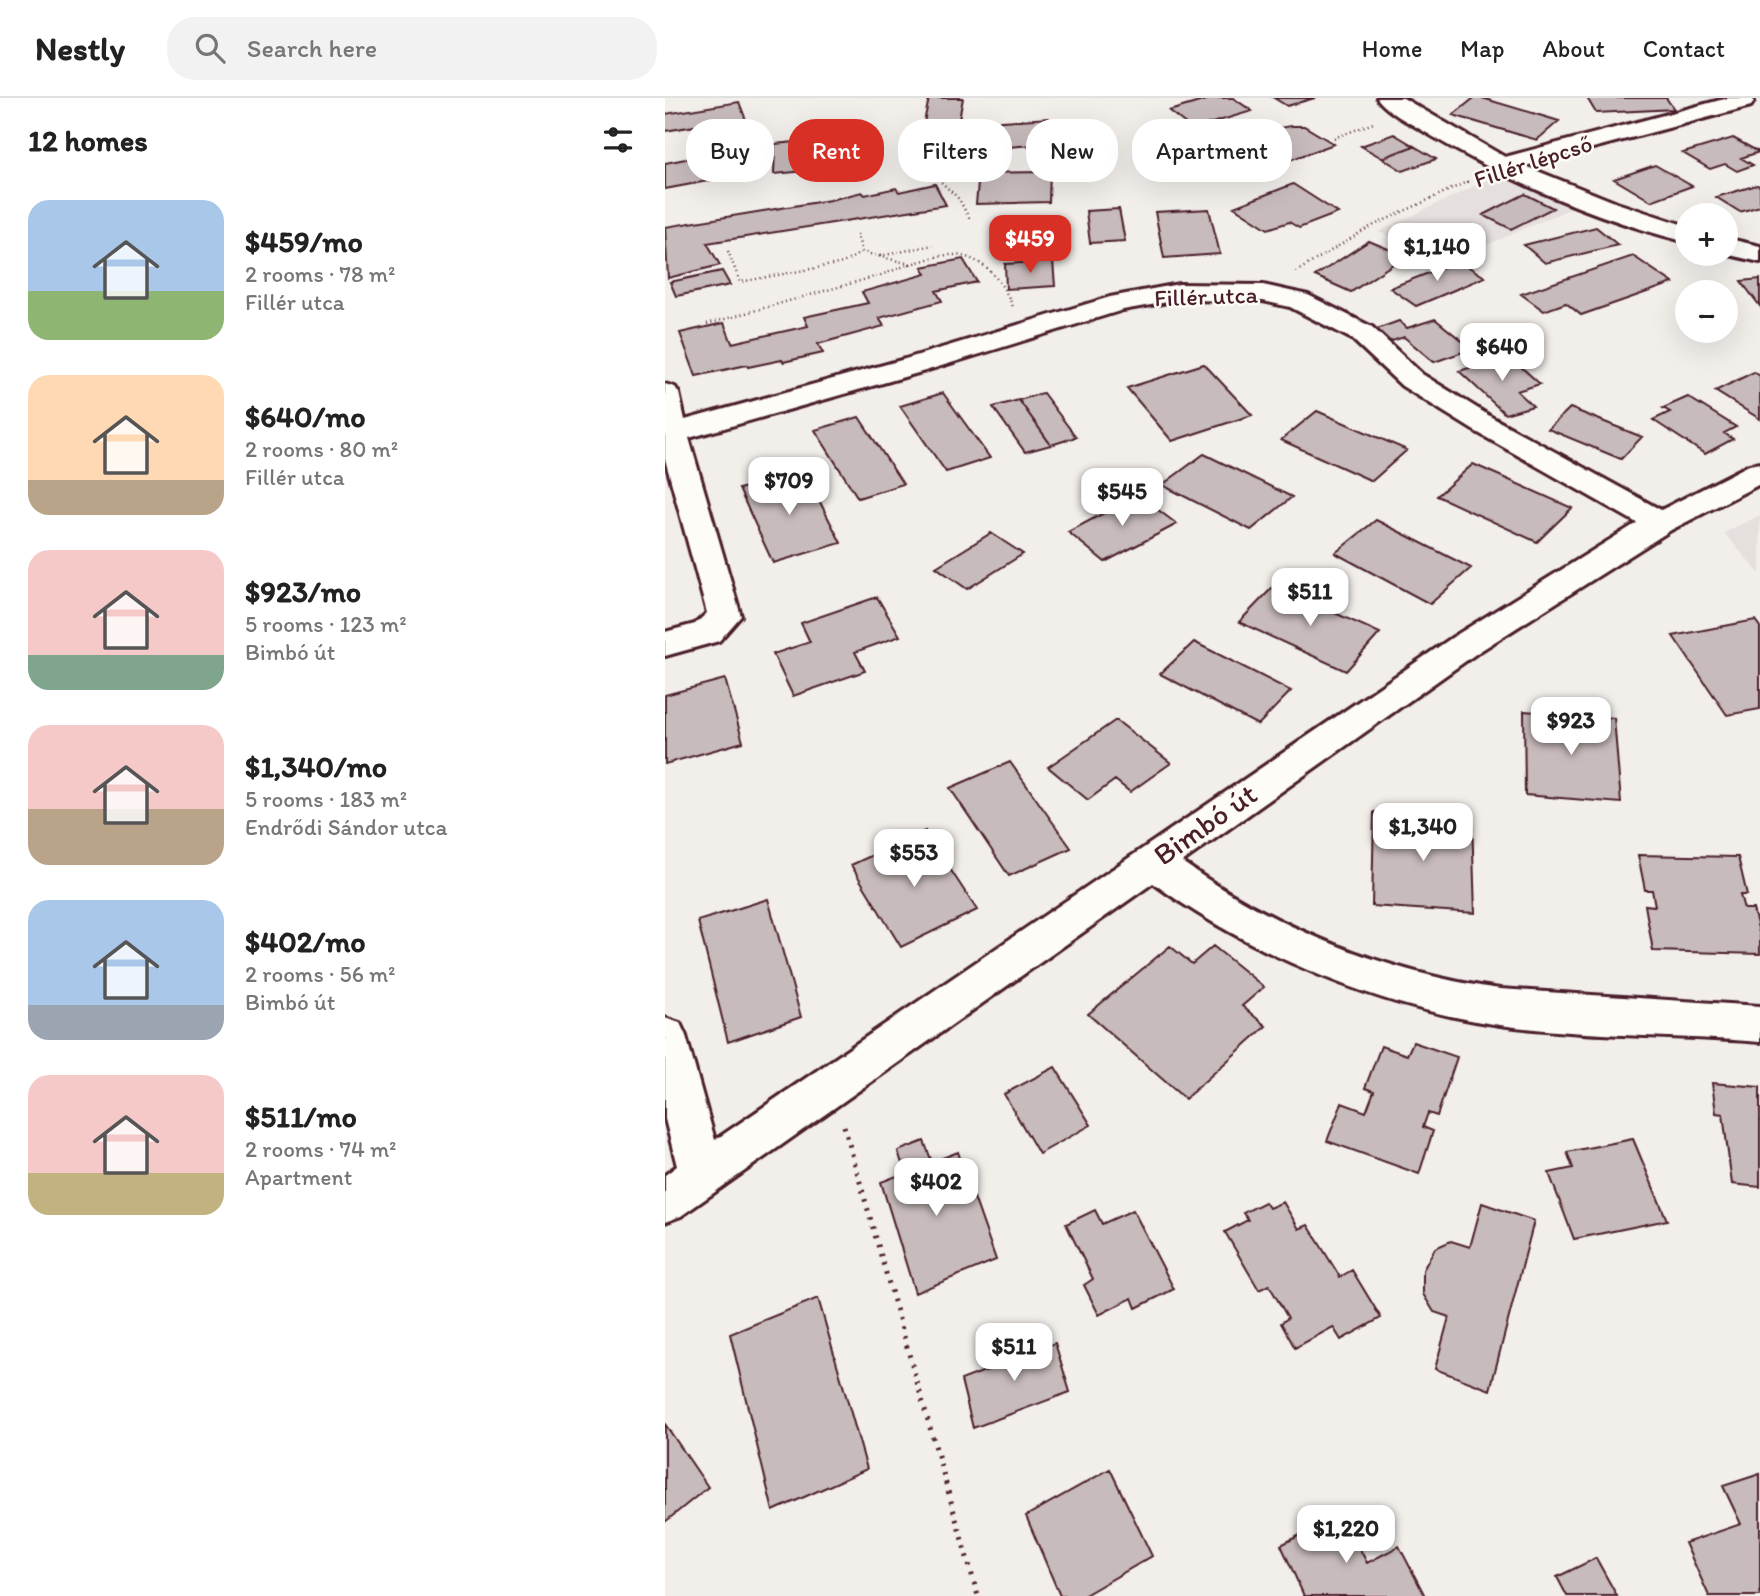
<!DOCTYPE html>
<meta charset="utf-8">
<style>
body{margin:0;font-family:Itim,sans-serif;background:#f2f2f2;color:#222;height:100vh;display:flex;flex-direction:column;font-size:26px;white-space:nowrap}
*{box-sizing:border-box;margin:0}
p{font-size:23px;color:#767676}
.icon{flex:none;width:38px;height:38px;fill:none;stroke:currentColor;stroke-width:2;stroke-linecap:round;stroke-linejoin:round}
.map{position:relative;flex:1;overflow:hidden}
.details{display:flex;flex-direction:column;background:#fff;width:665px}
.details>*{flex:none}
.hud{position:absolute;left:21px;top:21px;width:665px;height:63px;display:flex;gap:14px}
.fabs{position:absolute;left:1010px;top:105px;display:grid;gap:14px}
.fabs a{display:grid;place-items:center;width:63px;height:63px;border-radius:50%;background:#fff;box-shadow:0 7px 28px #0002;font-size:35px}
.price{position:absolute;translate:-50% -60px;padding:0 16px;border-radius:14px;background:#fff;color:#222;font-size:23px;line-height:46px;filter:drop-shadow(0 2px 4px #0008)}
.price::after{content:'';position:absolute;left:50%;top:42px;width:21px;height:16px;margin-left:-10px;background:inherit;clip-path:polygon(0 0,100% 0,50% 100%)}
.price.current{background:#d93025;color:#fff}
ul{padding:0;list-style:none}
li{display:flex;align-items:center;gap:21px;height:175px;padding:0 28px}
li span{display:grid;place-items:center;flex:none;width:196px;height:140px;border-radius:21px;color:#555}
li>.icon{margin-inline-start:auto}
span .icon{width:84px;height:84px;fill:#fffc;stroke-width:1}
li b{font-size:30px}
h2{display:flex;justify-content:space-between;align-items:center;height:84px;padding:0 28px;font-size:30px}
.chip{padding:0 24px;border-radius:28px;background:#fff;box-shadow:0 7px 28px #0002;font-size:24px;line-height:63px}
.chip.current{background:#d93025;color:#fff}
header{display:flex;align-items:center;gap:42px;box-sizing:border-box;height:98px;padding:0 35px;background:#fff;border-bottom:2px solid #e0e0e0}
header strong{font-size:33px}
nav{display:flex;gap:38px;margin-inline-start:auto;font-size:24px}
.search{width:490px;height:63px;background:#f2f2f2;display:flex;align-items:center;gap:18px;box-sizing:border-box;padding:0 24px;border-radius:28px;color:#767676;font-size:26px}
main{display:flex;flex:1;min-height:0}
.map>svg:first-child{display:block}
.built{fill:#e5dfdd}
.building{fill:#c8bbbb;stroke:#4a1f2b;stroke-width:2}
.lines{fill:none;stroke-linecap:round;stroke-linejoin:round}
.minor-casing{stroke:#4a1f2b;stroke-width:6}
.path-far1{stroke:#4a1f2b;stroke-width:2.5;stroke-dasharray:1 3.5;stroke-linecap:butt}
.path{stroke:#4a1f2b;stroke-width:5;stroke-dasharray:2.5 7;stroke-linecap:butt}
.minor{fill:#fdfcf7;fill-rule:evenodd}
.labels{text-anchor:middle;dominant-baseline:central;stroke-width:5;stroke-linejoin:round;paint-order:stroke}
.far-street-label{font-size:24px;fill:#4a1f2b;stroke:#fdfcf7}
.street-label{font-size:30px;fill:#4a1f2b;stroke:#fdfcf7}
</style>
<header>
<strong>Nestly</strong>
<div class="search"><svg class="icon" aria-label="search" viewBox="0 0 24 24"><circle cx="10" cy="10" r="6"/><path d="M15 15l6 6"/></svg>Search here</div>
<nav><a>Home</a><a>Map</a><a>About</a><a>Contact</a></nav>
</header>
<main>
<section class="details">
<h2>12 homes<svg class="icon" aria-label="filters" viewBox="0 0 24 24"><path d="M4 7h16M4 17h16"/><circle cx="9" cy="7" r="2"/><circle cx="15" cy="17" r="2"/></svg></h2>
<ul>
<li><span style="background:linear-gradient(#a9c7e8 65%,#8fb573 0)"><svg class="icon" aria-label="home" viewBox="0 0 24 24"><path d="M3 11l9-7 9 7M6 9v11h12V9"/></svg></span><div><b>$459/mo</b><p>2 rooms · 78 m²</p><p>Fillér utca</p></div></li>
<li><span style="background:linear-gradient(#ffd9b3 75%,#b9a48a 0)"><svg class="icon" aria-label="home" viewBox="0 0 24 24"><path d="M3 11l9-7 9 7M6 9v11h12V9"/></svg></span><div><b>$640/mo</b><p>2 rooms · 80 m²</p><p>Fillér utca</p></div></li>
<li><span style="background:linear-gradient(#f6c9c9 75%,#7fa58c 0)"><svg class="icon" aria-label="home" viewBox="0 0 24 24"><path d="M3 11l9-7 9 7M6 9v11h12V9"/></svg></span><div><b>$923/mo</b><p>5 rooms · 123 m²</p><p>Bimbó út</p></div></li>
<li><span style="background:linear-gradient(#f6c9c9 60%,#b9a48a 0)"><svg class="icon" aria-label="home" viewBox="0 0 24 24"><path d="M3 11l9-7 9 7M6 9v11h12V9"/></svg></span><div><b>$1,340/mo</b><p>5 rooms · 183 m²</p><p>Endrődi Sándor utca</p></div></li>
<li><span style="background:linear-gradient(#a9c7e8 75%,#9aa5b1 0)"><svg class="icon" aria-label="home" viewBox="0 0 24 24"><path d="M3 11l9-7 9 7M6 9v11h12V9"/></svg></span><div><b>$402/mo</b><p>2 rooms · 56 m²</p><p>Bimbó út</p></div></li>
<li><span style="background:linear-gradient(#f6c9c9 70%,#c2b280 0)"><svg class="icon" aria-label="home" viewBox="0 0 24 24"><path d="M3 11l9-7 9 7M6 9v11h12V9"/></svg></span><div><b>$511/mo</b><p>2 rooms · 74 m²</p><p>Apartment</p></div></li>
</ul>
</section>
<div class="map">
<svg width="1095" height="1498" viewBox="0 0 1095 1498">
<rect width="100%" height="100%" fill="#f2efeb"/>
<filter id="ink" filterUnits="userSpaceOnUse"><feTurbulence type="fractalNoise" baseFrequency=".0143" numOctaves="2"/><feDisplacementMap in="SourceGraphic" scale="14" xChannelSelector="R" yChannelSelector="G"/><feConvolveMatrix kernelMatrix="1 2 1 2 8 2 1 2 1" color-interpolation-filters="sRGB"/></filter>
<g filter="url(#ink)">
<!-- built -->
<path class="built" d="M841,73L916,106L785,163L713,134Z
M1095,417V476L1059,435Z"/>
<!-- building -->
<path class="building" d="M264,0H298L291,38L256,39Z
M548,0H568L587,13L527,31L504,13Z
M609,0H650L622,8Z
M809,0H817L894,23L872,42L788,17Z
M922,0H1001L1009,11L931,15Z
M74,4L81,22L74,24L75,41L48,45V28L37,30L36,27L0,33V16Z
M384,20L387,46L324,50L322,24Z
M626,28H639L669,46L614,66L584,47L588,41L603,32Z
M729,36L749,48L717,60L696,48Z
M1068,40L1094,54L1076,60L1088,67L1072,73L1060,66L1045,71L1018,55Z
M151,42L152,72L109,76L110,46Z
M749,48L771,61L738,73L717,60Z
M36,58L48,82L0,91V65Z
M990,67L1027,88L986,103L949,81Z
M385,74L384,104L311,106L314,75Z
M270,86L281,107L42,145L55,167L3,180L0,129L165,102L197,94L200,97L231,90L234,94Z
M628,86L673,115L634,130L624,124L603,131L569,109Z
M1092,87L1095,88V108L1075,114L1051,99Z
M860,96L888,110L846,131L818,117Z
M454,111L460,143L425,145L421,113Z
M544,111L555,156L499,160L490,114Z
M931,129L953,147L880,165L859,147Z
M704,143L740,158L686,194L650,178Z
M968,158L1008,185L916,217L901,205L879,213L856,196Z
M298,161L312,184L271,193L277,203L214,220L219,228L153,246L158,255L118,264L117,262L83,269L82,267L31,278L15,235L59,225L67,245L143,228L139,219L203,205L197,194L261,176L257,169Z
M388,163L390,188L341,191L340,166Z
M794,163L820,179L751,208L725,190Z
M57,173L65,187L11,198L5,184Z
M1095,181V208L1076,183Z
M770,221L807,251L769,264L739,239L721,245L706,233L734,223L742,230Z
M844,258L875,286L852,293L868,308L840,316L794,273Z
M539,266L587,317L507,343L462,290Z
M1089,274L1095,278V321L1050,293Z
M278,295L325,360L281,374L235,308Z
M378,295L411,339L386,347L354,302Z
M1023,299L1071,329L1059,335L1068,341L1040,356L988,322L1005,314L998,310Z
M354,302L386,347L360,354L328,309Z
M905,310L977,339L956,361L883,331Z
M652,313L742,352L707,383L616,342Z
M194,319L238,386L193,400L150,332Z
M539,356L627,399L586,432L497,387Z
M808,366L907,410L872,444L772,398Z
M139,373L176,445L108,465L74,391Z
M473,397L512,426L440,464L403,434Z
M711,422L806,470L765,506L670,455Z
M326,435L358,456L302,491L271,469Z
M609,488L715,535L681,573L574,524Z
M212,499L235,538L190,554L200,573L128,598L108,556L145,544L136,525Z
M1090,522L1095,529V611L1062,617L1008,538Z
M529,544L626,593L593,627L495,576Z
M60,581L78,644L0,666V597Z
M859,613L949,620L956,705L860,697Z
M451,622L506,665L465,694L450,682L423,702L383,669Z
M345,664L406,750L344,778L285,690Z
M709,714L807,721L810,815L707,808Z
M260,733L312,812L236,849L186,767Z
M973,757L1073,759L1082,797H1075L1079,811H1088L1095,838V856L988,853L980,807L990,808L987,792H980Z
M103,801L136,919L63,944L33,823Z
M505,848L527,866L548,848L599,889L577,908L601,928L520,1001L423,916Z
M748,944L792,959L772,1018L763,1015L758,1029L768,1033L754,1076L662,1043L677,1005L701,1014L709,993L700,990L716,948L742,957Z
M390,969L426,1027L374,1056L339,996Z
M1047,985L1095,989V1089L1067,1086L1058,1016L1051,1015Z
M968,1041L1002,1122L909,1141L884,1075L908,1070L902,1054Z
M259,1043L267,1064L293,1054L331,1162L250,1195L216,1084L240,1075L233,1053Z
M600,1104L604,1110L618,1104L634,1131L643,1127L675,1179L687,1172L716,1220L676,1242L668,1229L630,1250L616,1225L623,1220L604,1187L594,1192L560,1134L583,1122L578,1115Z
M817,1105L869,1123L825,1292L770,1271L784,1219L769,1214L758,1196V1172L770,1150L786,1143L805,1149Z
M430,1112L437,1126L468,1112L509,1191L471,1210L467,1200L434,1217L419,1187L428,1181L401,1126Z
M153,1200L202,1371L108,1413L65,1236Z
M354,1245L358,1257L390,1245L405,1294L308,1330L296,1282L325,1271L322,1257Z
M0,1326L43,1389L0,1424Z
M445,1371L487,1458L418,1498H395L361,1418Z
M1095,1376V1498H1044L1020,1445L1076,1426L1058,1388Z
M677,1415L702,1465L734,1448L760,1498H639L616,1447Z
M931,1460L952,1498H902L892,1479Z"/>
<g class="lines">
<!-- minor casing -->
<g class="minor-casing">
<path id="minor" d="M712,0H738L840,59L1063,0H1087L1089,3L1086,8L860,68L952,105L1022,128V144C930,121 841,82 760,34C745,25 722,14 712,0Z
M1060,140L1095,148V164L1060,156Z
M514,186L598,187L643,197L707,229L757,276L828,320L996,412L1084,367L1095,365V386L1006,432L812,555L517,764C610,830 722,875 835,891L1095,908V944C1009,937 921,939 835,927C715,910 585,856 488,785L16,1118L0,1124V1077L12,1068L0,1021V920L15,925L21,938L50,1042L788,539L972,425L808,332L737,288L687,241L625,209L598,203L514,202L458,212L260,273L24,340L76,518L54,543L0,558V534L30,526L42,515L0,361V286L10,289L14,295L20,322L240,261L445,199Z"/>
</g>
<!-- path-far1 -->
<path class="path-far1" d="M669,40L711,24
M273,81L294,101L304,120
M192,136L197,154
M63,153L75,184L178,165L197,154
M215,158L268,147
M245,166C259,163 274,156 289,157C318,158 338,184 348,209
M631,174L703,130L806,82
M42,226L216,177L245,166L197,154"/>
<!-- path -->
<path class="path" d="M179,1028L313,1498"/>
<!-- minor -->
<use href="#minor" class="minor"/>
</g>
</g>
<g class="labels">
<!-- far-street labels -->
<g class="far-street-label">
<text transform="translate(868 63) rotate(-18)">Fillér lépcső</text>
<text transform="translate(541 198) rotate(-2)">Fillér utca</text>
</g>
<!-- street labels -->
<g class="street-label">
<text transform="translate(540 726) rotate(-35)">Bimbó út</text>
</g>
</g>
</svg>
<div class="fabs">
<a>+</a>
<a>−</a>
</div>
<b class="price current" style="left:365px;top:177px">$459</b>
<b class="price" style="left:772px;top:185px">$1,140</b>
<b class="price" style="left:837px;top:285px">$640</b>
<b class="price" style="left:124px;top:419px">$709</b>
<b class="price" style="left:457px;top:430px">$545</b>
<b class="price" style="left:645px;top:530px">$511</b>
<b class="price" style="left:906px;top:659px">$923</b>
<b class="price" style="left:758px;top:765px">$1,340</b>
<b class="price" style="left:249px;top:791px">$553</b>
<b class="price" style="left:271px;top:1120px">$402</b>
<b class="price" style="left:349px;top:1285px">$511</b>
<b class="price" style="left:681px;top:1467px">$1,220</b>
<div class="hud">
<a class="chip">Buy</a>
<a class="chip current">Rent</a>
<a class="chip">Filters</a>
<a class="chip">New</a>
<a class="chip">Apartment</a>
</div>
</div>
</main>
